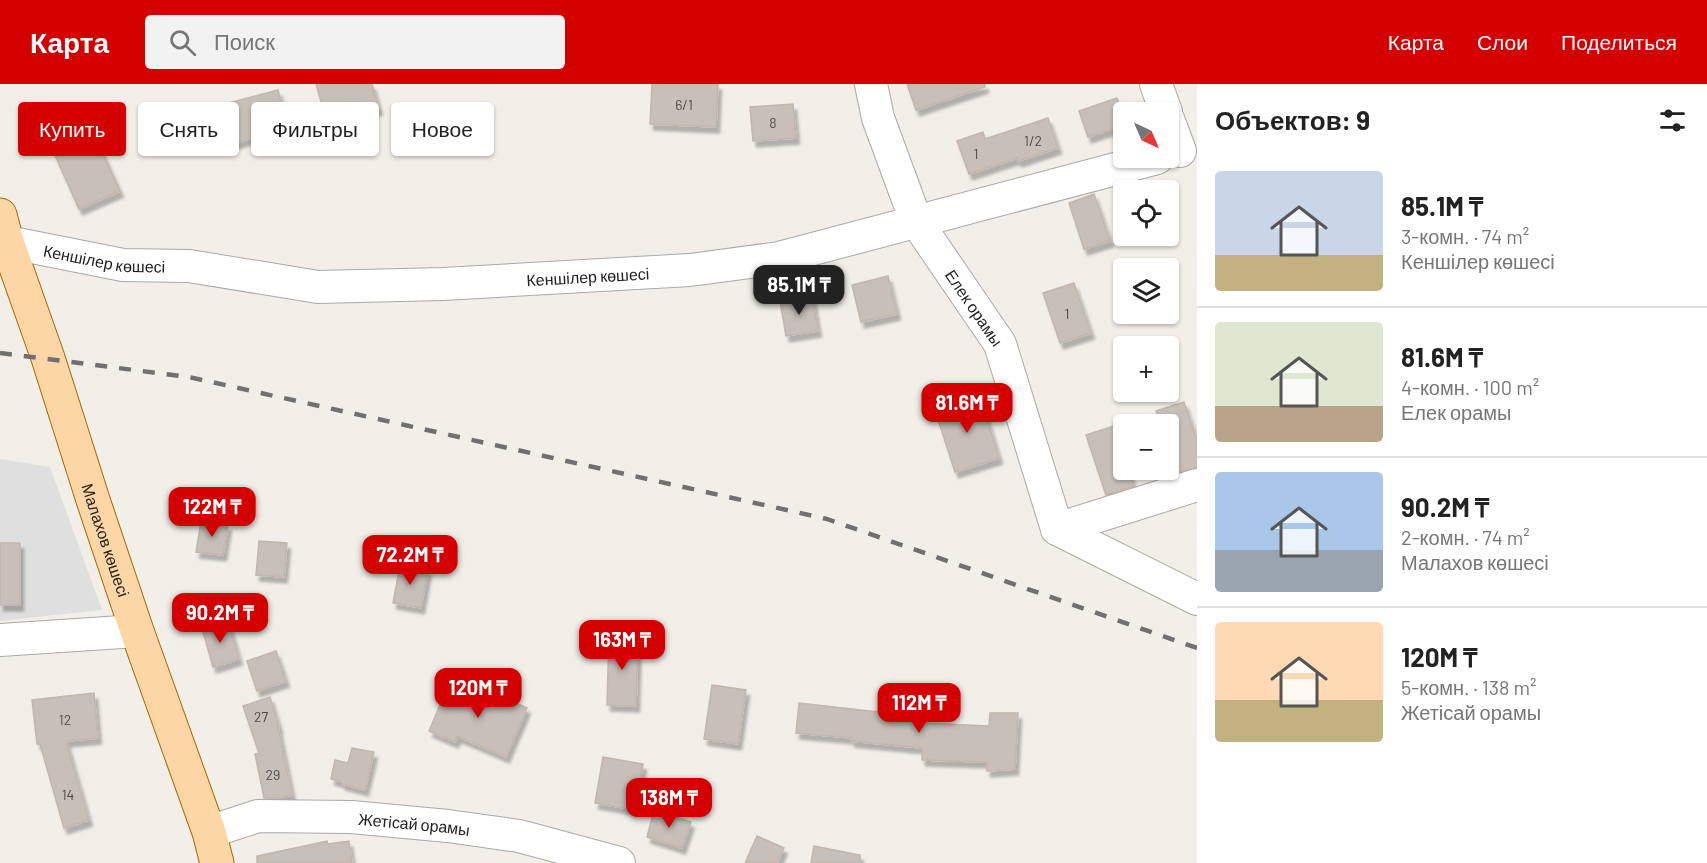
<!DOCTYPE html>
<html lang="ru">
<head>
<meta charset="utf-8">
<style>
  :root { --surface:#fff; --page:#f2f2f2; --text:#222; --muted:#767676; --line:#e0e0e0; --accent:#d40000 }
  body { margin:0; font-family:Barlow,sans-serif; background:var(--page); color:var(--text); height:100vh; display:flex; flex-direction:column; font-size:22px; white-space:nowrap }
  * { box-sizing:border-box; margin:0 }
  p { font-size:20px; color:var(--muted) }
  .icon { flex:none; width:33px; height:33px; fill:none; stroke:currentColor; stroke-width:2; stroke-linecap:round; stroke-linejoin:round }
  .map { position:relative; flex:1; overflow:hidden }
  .side { display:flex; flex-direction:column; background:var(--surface); width:510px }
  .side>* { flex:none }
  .guide { position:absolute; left:18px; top:18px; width:570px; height:54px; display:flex; gap:12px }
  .needle { width:39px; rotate:136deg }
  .controls { position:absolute; left:1113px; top:18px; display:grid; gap:12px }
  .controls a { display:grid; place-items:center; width:66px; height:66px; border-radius:6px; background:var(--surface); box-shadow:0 2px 4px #0004; font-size:30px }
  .price { position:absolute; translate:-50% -51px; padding:0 14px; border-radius:12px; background:var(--accent); color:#fff; font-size:20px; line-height:39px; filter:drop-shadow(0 2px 3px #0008) }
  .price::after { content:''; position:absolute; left:50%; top:36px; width:18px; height:14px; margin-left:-9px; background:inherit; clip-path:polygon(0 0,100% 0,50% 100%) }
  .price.active { background:#222; color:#fff }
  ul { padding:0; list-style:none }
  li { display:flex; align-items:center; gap:18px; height:150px; padding:0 18px }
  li+li { border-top:2px solid var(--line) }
  li span { display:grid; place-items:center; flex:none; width:168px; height:120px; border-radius:6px; color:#555 }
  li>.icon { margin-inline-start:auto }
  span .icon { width:72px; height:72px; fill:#fffc; stroke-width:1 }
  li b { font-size:26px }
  h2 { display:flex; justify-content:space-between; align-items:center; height:72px; padding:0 18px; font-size:26px }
  .tag { padding:0 21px; border-radius:6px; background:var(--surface); box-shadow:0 2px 4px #0004; font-size:21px; line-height:54px }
  .tag.active { background:var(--accent); color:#fff }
  header { display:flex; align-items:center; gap:36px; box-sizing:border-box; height:84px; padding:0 30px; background:var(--accent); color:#fff }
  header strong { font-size:28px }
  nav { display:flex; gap:33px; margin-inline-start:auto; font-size:21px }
  .search { width:420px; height:54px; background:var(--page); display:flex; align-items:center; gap:15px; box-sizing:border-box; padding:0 21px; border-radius:6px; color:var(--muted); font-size:22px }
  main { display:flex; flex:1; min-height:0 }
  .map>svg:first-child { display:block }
  .residential { fill:#e0dfdf }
  .building { fill:#c7bfb8; stroke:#c4b6ab; stroke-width:1.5; filter:url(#shadow) }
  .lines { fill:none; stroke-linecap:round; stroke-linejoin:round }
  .minor-casing { stroke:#a9a9a9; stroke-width:34 }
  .major-casing { stroke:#a06b00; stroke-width:35 }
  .minor { stroke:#fff; stroke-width:32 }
  .major { stroke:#fcd6a4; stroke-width:33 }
  .rail { stroke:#707070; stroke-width:4.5; stroke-dasharray:12 12; stroke-linecap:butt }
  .labels { text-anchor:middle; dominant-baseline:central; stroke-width:4.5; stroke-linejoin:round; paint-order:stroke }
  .number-label { font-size:14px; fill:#4b4948 }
  .street-label { font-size:16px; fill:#222; stroke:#fff }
</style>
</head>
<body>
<header>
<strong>Карта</strong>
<div class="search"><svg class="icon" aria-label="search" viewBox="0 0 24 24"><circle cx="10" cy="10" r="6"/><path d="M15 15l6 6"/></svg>Поиск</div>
<nav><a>Карта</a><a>Слои</a><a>Поделиться</a></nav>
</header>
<main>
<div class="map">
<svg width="1197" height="779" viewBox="0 0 1197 779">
  <defs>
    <filter id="shadow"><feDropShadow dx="3.5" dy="6" stdDeviation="1.5" flood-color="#0004"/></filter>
  </defs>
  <rect width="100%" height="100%" fill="#f2efe9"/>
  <path class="residential" d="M 0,375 L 50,383 L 102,526 L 0,537 Z"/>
  <path class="building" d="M 316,0 L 372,0 L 379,25 L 327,38 Z
    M 652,0 L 718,0 L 716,43 L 650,40 Z
    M 907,0 L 985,0 L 985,3 L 916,26 Z
    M 278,6 L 288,44 L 227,61 L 217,22 Z
    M 1117,14 L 1124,32 L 1124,41 L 1088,53 L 1079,27 Z
    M 793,20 L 796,54 L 753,57 L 750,23 Z
    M 87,34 L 120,107 L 79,125 L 47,53 Z
    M 1048,34 L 1058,64 L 1018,77 L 1017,74 L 969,90 L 957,57 L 983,48 L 985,55 Z
    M 1094,110 L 1110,157 L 1084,165 L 1069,119 Z
    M 888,192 L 897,230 L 861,238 L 852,201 Z
    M 1074,199 L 1091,249 L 1060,259 L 1043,209 Z
    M 812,212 L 818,247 L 786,252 L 780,217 Z
    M 980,312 L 999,374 L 955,388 L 935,326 Z
    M 1184,318 L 1197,356 L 1197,384 L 1177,388 L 1168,363 L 1168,340 L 1161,340 L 1156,327 Z
    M 1114,342 L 1124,370 L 1124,386 L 1129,386 L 1134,402 L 1106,411 L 1086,351 Z
    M 201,437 L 228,441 L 223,471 L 196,468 Z
    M 259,457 L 287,459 L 284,493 L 256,491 Z
    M 0,459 L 20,459 L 20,521 L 0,521 Z
    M 400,481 L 428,486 L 421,524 L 393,519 Z
    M 228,537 L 239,575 L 213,583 L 202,544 Z
    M 609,552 L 638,553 L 636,622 L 607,621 Z
    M 276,567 L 286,597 L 257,607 L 247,577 Z
    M 450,597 L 492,615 L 494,610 L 527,624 L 506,673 L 457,652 L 455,658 L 429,647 Z
    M 712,601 L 746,606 L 738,660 L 704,655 Z
    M 94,609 L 98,654 L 66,657 L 89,736 L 64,744 L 40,660 L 37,660 L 32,616 Z
    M 270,613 L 279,643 L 278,643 L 292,711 L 277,714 L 264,714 L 255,670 L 259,669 L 243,622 Z
    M 799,619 L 904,631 L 903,638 L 989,642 L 990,629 L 1018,629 L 1015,685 L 987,687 L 987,678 L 922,676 L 922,664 L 851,657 L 852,654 L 796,649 Z
    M 352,664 L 374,668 L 365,706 L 342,700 L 342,698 L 331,695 L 335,676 L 348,679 Z
    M 603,673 L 643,680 L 635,726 L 595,719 Z
    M 654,726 L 691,738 L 682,764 L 647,753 Z
    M 757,752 L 784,764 L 777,779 L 745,779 Z
    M 327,757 L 328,760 L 349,757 L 352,779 L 257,779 L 257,772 Z
    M 814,762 L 860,771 L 860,779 L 811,779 Z"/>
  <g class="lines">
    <g class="minor-casing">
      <g id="minor">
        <path id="s1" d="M 871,0 L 878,34 L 916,137 L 1000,260 L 1057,445 L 1197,515"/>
        <path d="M 1156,0 L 1166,28"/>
        <path d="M 1168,35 L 1180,67"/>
        <path id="s2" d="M 7,158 L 123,181 L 189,182 L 318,203 L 443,200 L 690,186 L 779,174 L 1157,74"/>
        <path d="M 1057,445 L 1197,401"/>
        <path d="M 0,556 L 137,547"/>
        <path id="s3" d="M 209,748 L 258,732 L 351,733 L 448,742 L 519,752 L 619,779"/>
      </g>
    </g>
    <g class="major-casing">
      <g id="major">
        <path id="s4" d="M 0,131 L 7,158 L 48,274 L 93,416 L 137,547 L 209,748 L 217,779"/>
      </g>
    </g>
    <use href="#minor" class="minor"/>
    <use href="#major" class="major"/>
    <path class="rail" d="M 0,269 L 189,293 L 827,435 L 1197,564"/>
  </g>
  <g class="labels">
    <g class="number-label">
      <text x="684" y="20">6/1</text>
      <text x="773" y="38">8</text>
      <text x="1033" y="56">1/2</text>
      <text x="976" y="69">1</text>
      <text x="1067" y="229">1</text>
      <text x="261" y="632">27</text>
      <text x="65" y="635">12</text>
      <text x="273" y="690">29</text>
      <text x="68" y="710">14</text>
    </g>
    <g class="street-label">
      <text stroke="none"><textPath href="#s2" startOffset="99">Кеншілер көшесі</textPath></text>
      <text stroke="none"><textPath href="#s2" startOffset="585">Кеншілер көшесі</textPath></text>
      <text stroke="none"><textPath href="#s1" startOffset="249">Елек орамы</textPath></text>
      <text stroke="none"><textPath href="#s4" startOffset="342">Малахов көшесі</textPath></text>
      <text stroke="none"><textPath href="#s3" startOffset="208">Жетісай орамы</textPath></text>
    </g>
  </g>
</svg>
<div class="controls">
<a><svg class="needle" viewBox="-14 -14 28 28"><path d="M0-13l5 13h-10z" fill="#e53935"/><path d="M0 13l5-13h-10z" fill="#767676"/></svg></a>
<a><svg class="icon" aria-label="locate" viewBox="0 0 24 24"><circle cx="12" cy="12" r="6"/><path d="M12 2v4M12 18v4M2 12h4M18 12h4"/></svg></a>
<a><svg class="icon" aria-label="layers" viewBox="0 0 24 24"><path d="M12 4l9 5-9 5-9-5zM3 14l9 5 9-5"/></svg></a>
<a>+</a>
<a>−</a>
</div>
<b class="price active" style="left:799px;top:232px">85.1M ₸</b>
<b class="price" style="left:967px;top:350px">81.6M ₸</b>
<b class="price" style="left:212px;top:454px">122M ₸</b>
<b class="price" style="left:410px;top:502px">72.2M ₸</b>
<b class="price" style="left:220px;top:560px">90.2M ₸</b>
<b class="price" style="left:622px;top:587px">163M ₸</b>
<b class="price" style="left:478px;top:635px">120M ₸</b>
<b class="price" style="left:919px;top:650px">112M ₸</b>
<b class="price" style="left:669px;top:745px">138M ₸</b>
<div class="guide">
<a class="tag active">Купить</a>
<a class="tag">Снять</a>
<a class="tag">Фильтры</a>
<a class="tag">Новое</a>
</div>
</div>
<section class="side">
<h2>Объектов: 9<svg class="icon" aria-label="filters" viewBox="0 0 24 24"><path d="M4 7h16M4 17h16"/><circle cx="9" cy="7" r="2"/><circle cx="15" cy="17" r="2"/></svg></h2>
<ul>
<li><span style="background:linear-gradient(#c9d6e8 70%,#c2b280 0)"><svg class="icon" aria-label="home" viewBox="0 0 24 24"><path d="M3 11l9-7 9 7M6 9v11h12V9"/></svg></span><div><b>85.1M ₸</b><p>3-комн. · 74 m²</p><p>Кеншілер көшесі</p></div></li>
<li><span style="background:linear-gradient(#dfe7d0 70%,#b9a48a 0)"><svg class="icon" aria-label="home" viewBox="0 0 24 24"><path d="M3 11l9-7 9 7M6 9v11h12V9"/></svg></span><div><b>81.6M ₸</b><p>4-комн. · 100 m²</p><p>Елек орамы</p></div></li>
<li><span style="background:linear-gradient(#a9c7e8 65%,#9aa5b1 0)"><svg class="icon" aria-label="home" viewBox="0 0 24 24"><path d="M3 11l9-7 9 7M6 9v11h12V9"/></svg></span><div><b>90.2M ₸</b><p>2-комн. · 74 m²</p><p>Малахов көшесі</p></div></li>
<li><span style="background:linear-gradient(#ffd9b3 65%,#c2b280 0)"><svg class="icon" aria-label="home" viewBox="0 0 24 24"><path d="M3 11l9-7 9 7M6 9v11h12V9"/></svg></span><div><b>120M ₸</b><p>5-комн. · 138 m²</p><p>Жетісай орамы</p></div></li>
</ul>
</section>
</main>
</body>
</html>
